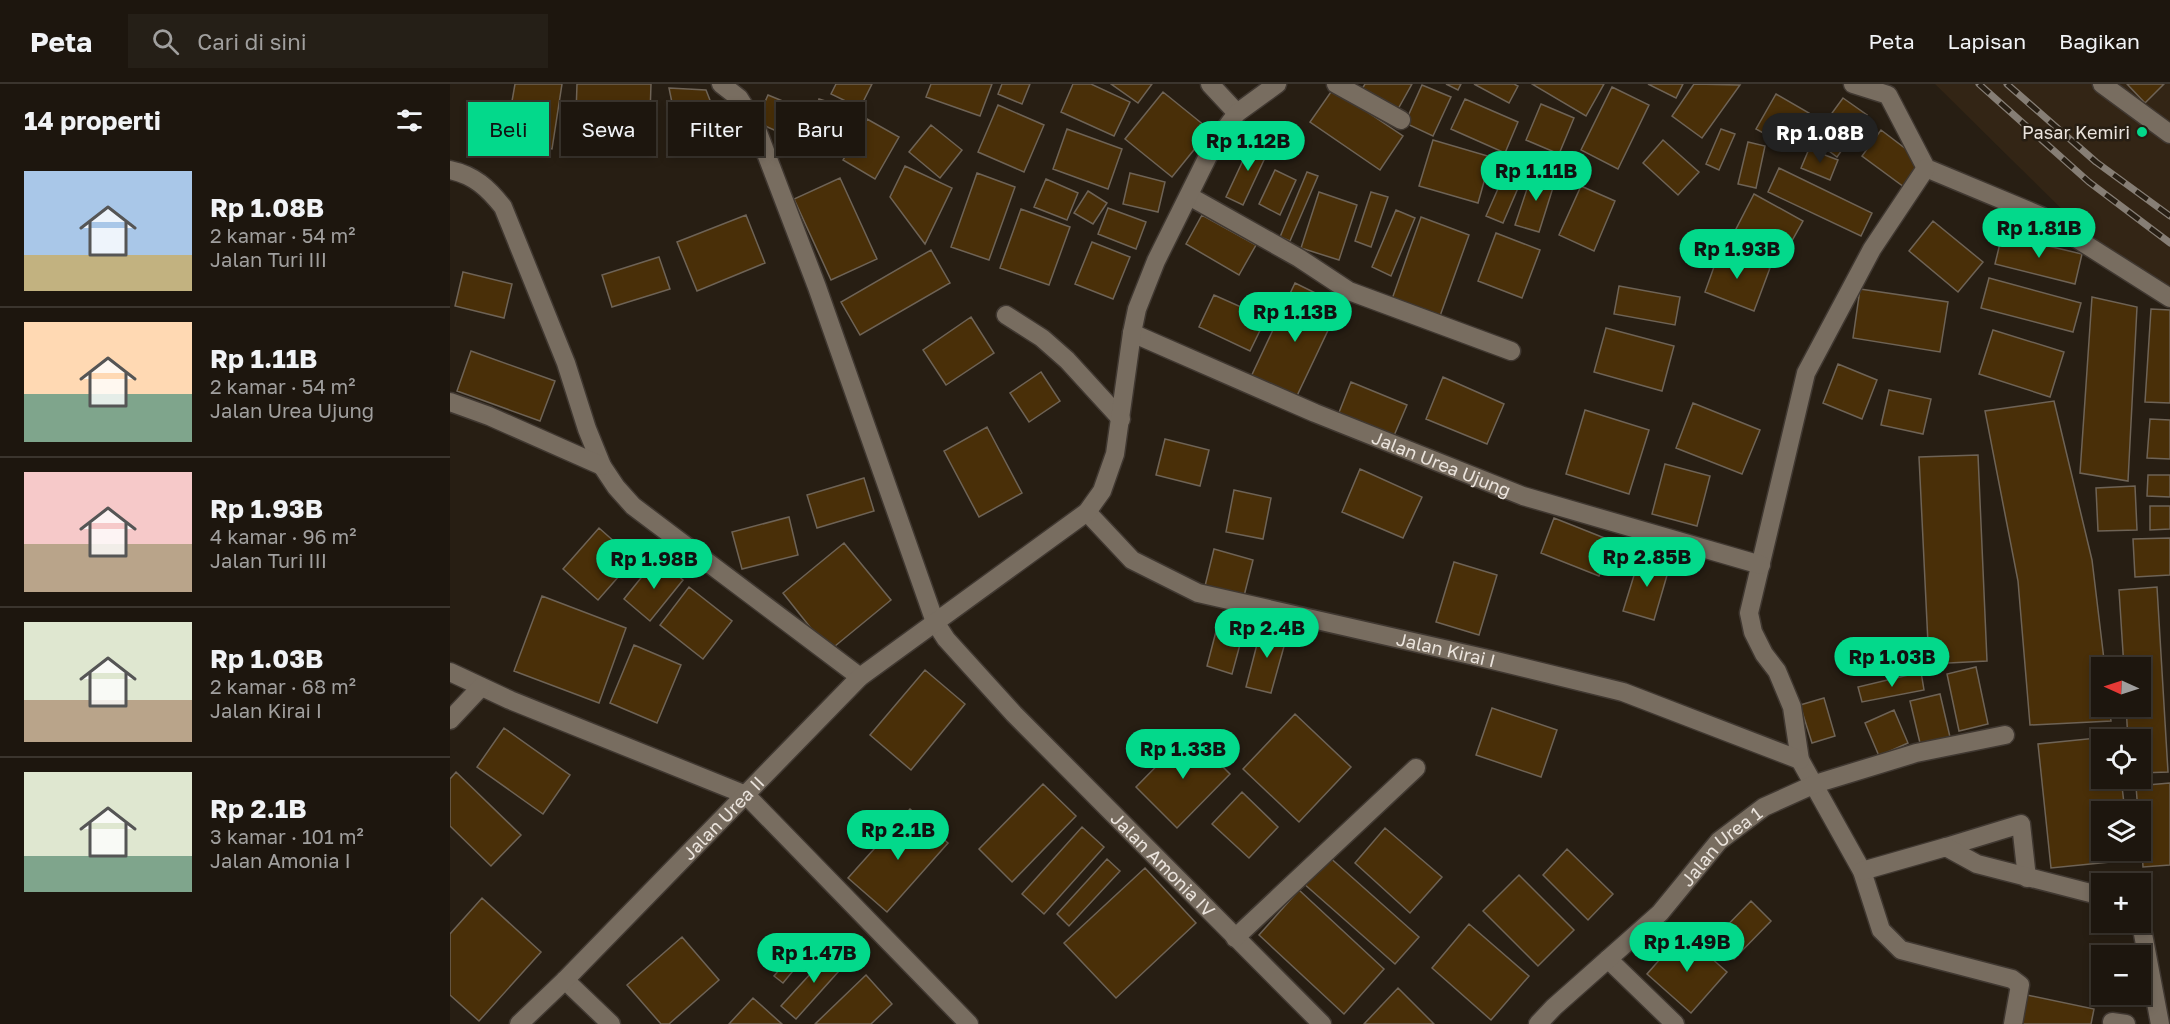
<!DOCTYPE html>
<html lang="id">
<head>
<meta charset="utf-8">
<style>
  :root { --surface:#1d160e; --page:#251f17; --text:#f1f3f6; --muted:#a09f9e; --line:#3b352e; --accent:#03d98b }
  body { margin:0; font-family:"Golos Text",sans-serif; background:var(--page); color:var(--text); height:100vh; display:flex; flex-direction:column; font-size:22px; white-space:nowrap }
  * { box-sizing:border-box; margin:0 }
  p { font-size:20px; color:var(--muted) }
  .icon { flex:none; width:33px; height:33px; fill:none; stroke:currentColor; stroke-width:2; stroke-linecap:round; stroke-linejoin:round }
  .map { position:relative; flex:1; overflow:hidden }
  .side { display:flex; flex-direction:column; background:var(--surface); width:450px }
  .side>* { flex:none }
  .hud { position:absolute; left:18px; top:18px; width:570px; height:54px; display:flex; gap:12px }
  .needle { width:39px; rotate:273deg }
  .buttons { position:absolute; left:1641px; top:573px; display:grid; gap:12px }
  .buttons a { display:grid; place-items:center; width:60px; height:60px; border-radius:0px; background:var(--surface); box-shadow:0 3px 9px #0003,0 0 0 2px var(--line); font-size:30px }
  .price { position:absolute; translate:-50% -51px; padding:0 14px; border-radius:21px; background:var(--accent); color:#111; font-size:20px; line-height:39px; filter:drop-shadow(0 2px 3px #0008) }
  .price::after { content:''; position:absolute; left:50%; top:36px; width:18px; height:14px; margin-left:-9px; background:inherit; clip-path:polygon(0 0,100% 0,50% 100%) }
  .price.current { background:#222; color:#fff }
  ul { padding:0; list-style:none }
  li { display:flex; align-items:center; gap:18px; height:150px; padding:0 24px }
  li+li { border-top:2px solid var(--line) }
  li span { display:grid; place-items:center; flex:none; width:168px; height:120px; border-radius:0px; color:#555 }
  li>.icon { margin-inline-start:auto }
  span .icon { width:72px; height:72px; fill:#fffc; stroke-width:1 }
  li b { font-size:26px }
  h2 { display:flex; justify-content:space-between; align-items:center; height:72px; padding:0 24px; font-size:26px }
  .chip { padding:0 21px; border-radius:0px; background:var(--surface); box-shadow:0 3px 9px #0003,0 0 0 2px var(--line); font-size:21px; line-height:54px }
  .chip.current { background:var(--accent); color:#111 }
  header { display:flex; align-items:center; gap:36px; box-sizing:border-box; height:84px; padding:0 30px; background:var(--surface); border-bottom:2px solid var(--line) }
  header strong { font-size:28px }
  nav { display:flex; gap:33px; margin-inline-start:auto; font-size:21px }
  .search { width:420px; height:54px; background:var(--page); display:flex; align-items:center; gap:15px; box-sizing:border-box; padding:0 21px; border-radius:0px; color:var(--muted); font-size:22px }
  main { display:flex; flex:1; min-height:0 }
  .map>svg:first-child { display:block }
  .built { fill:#332515 }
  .building { fill:#492f08; stroke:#6e6356; stroke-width:1.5 }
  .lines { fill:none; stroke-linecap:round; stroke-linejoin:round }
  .minor-casing { stroke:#403831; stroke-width:21 }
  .minor { stroke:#786d60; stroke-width:18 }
  .rail-casing { stroke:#867e75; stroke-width:7 }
  .rail { stroke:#271e13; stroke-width:4.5; stroke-dasharray:14; stroke-linecap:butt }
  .poi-dot { fill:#03d98b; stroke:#271e13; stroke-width:2 }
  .labels { text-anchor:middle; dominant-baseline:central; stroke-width:5; stroke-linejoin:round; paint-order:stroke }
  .poi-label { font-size:18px; fill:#ebe4dd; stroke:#271e13; text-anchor:end }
  .street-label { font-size:18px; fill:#ebe4dd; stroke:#271e13 }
</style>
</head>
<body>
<header>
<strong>Peta</strong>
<div class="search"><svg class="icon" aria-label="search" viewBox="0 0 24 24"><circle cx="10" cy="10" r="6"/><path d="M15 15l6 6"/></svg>Cari di sini</div>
<nav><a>Peta</a><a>Lapisan</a><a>Bagikan</a></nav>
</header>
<main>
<section class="side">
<h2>14 properti<svg class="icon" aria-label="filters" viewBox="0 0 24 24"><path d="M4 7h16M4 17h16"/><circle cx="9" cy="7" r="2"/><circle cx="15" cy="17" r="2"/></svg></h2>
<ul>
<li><span style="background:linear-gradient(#a9c7e8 70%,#c2b280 0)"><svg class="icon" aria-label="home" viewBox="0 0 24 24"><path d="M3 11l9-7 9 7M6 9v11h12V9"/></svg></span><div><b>Rp 1.08B</b><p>2 kamar · 54 m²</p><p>Jalan Turi III</p></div></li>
<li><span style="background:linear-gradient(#ffd9b3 60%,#7fa58c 0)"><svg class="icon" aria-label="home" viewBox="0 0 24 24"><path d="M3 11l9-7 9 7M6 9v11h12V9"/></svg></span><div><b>Rp 1.11B</b><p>2 kamar · 54 m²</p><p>Jalan Urea Ujung</p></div></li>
<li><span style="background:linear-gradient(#f6c9c9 60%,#b9a48a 0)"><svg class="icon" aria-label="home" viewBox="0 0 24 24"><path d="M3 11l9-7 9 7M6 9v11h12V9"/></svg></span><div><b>Rp 1.93B</b><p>4 kamar · 96 m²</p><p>Jalan Turi III</p></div></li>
<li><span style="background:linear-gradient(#dfe7d0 65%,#b9a48a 0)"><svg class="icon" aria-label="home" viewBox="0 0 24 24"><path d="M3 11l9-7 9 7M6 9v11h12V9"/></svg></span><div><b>Rp 1.03B</b><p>2 kamar · 68 m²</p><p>Jalan Kirai I</p></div></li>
<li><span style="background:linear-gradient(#dfe7d0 70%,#7fa58c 0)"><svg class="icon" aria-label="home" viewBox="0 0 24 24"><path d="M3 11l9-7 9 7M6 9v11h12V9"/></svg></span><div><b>Rp 2.1B</b><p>3 kamar · 101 m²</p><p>Jalan Amonia I</p></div></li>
</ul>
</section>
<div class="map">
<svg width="1720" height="940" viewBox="0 0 1720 940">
  <rect width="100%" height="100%" fill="#271e13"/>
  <path class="built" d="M 1485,0 L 1720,0 L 1720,208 L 1638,151 Z"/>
  <path class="building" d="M 65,0 L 112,0 L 102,65 L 55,57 Z
    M 127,0 L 201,0 L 199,62 L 125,60 Z
    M 386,0 L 422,0 L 410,24 L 381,10 Z
    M 481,0 L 542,0 L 530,32 L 476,13 Z
    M 552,0 L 580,0 L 572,20 L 548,10 Z
    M 623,0 L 641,0 L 680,18 L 664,52 L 611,28 Z
    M 661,0 L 702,0 L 688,19 Z
    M 915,0 L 962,0 L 948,25 L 912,5 Z
    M 996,0 L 1011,0 L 1008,6 Z
    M 1024,0 L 1064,0 L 1068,2 L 1059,19 Z
    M 1082,0 L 1154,0 L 1136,32 Z
    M 1198,0 L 1233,0 L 1226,14 Z
    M 1244,0 L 1290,1 L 1252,54 L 1222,32 Z
    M 1677,0 L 1714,0 L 1695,19 Z
    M 972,1 L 1001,13 L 983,52 L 955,39 Z
    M 1162,3 L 1199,21 L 1168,85 L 1131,66 Z
    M 219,4 L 256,6 L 276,57 L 230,58 Z
    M 883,5 L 953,52 L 930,86 L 860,38 Z
    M 713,8 L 760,46 L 722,93 L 675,55 Z
    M 1326,10 L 1359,29 L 1340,64 L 1306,45 Z
    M 318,11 L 352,25 L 340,53 L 306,38 Z
    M 1393,14 L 1417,31 L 1387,73 L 1363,55 Z
    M 369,15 L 395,23 L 382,67 L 356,60 Z
    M 1015,15 L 1068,38 L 1055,69 L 1001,45 Z
    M 1091,20 L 1124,34 L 1109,70 L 1076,56 Z
    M 548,21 L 594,41 L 574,88 L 528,68 Z
    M 417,35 L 449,53 L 425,95 L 393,76 Z
    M 481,41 L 512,66 L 490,94 L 459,68 Z
    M 617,45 L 672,65 L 658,105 L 603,85 Z
    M 1271,45 L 1285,50 L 1269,86 L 1256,80 Z
    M 1431,46 L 1473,78 L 1454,103 L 1412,72 Z
    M 803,55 L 820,63 L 793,121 L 776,113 Z
    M 983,56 L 1041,73 L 1028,119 L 969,102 Z
    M 1213,56 L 1249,88 L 1228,111 L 1193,79 Z
    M 1298,58 L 1315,62 L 1306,104 L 1288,100 Z
    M 1359,65 L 1388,76 L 1380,96 L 1351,84 Z
    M 455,82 L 502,104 L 475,160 L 440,113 Z
    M 1058,82 L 1074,90 L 1053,139 L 1036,132 Z
    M 1329,84 L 1422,129 L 1411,152 L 1318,108 Z
    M 825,86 L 846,96 L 830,131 L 809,120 Z
    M 1083,87 L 1106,94 L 1089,148 L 1065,141 Z
    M 857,88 L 868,92 L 840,157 L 830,153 Z
    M 527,89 L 565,103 L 539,176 L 501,163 Z
    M 680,89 L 715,98 L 708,128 L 673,120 Z
    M 390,94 L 427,175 L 381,196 L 344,115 Z
    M 596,95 L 628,109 L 617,136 L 584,123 Z
    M 1131,102 L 1165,117 L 1144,167 L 1109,151 Z
    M 638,107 L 657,119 L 643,140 L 624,129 Z
    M 869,108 L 907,121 L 889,176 L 851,164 Z
    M 921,108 L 938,113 L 921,163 L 905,157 Z
    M 1304,110 L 1353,137 L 1334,171 L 1286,145 Z
    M 658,124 L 696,138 L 686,165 L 648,150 Z
    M 571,125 L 620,143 L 599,201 L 550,184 Z
    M 946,126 L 965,134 L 941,192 L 922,183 Z
    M 296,131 L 315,179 L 247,207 L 227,158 Z
    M 752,131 L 806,161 L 789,191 L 736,160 Z
    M 971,133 L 1019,151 L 990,232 L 942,215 Z
    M 1483,137 L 1533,178 L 1508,208 L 1459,167 Z
    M 1046,149 L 1090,166 L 1072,214 L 1028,197 Z
    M 1552,151 L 1632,170 L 1625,200 L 1545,180 Z
    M 642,158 L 680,173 L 663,215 L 625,200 Z
    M 481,166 L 500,199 L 410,251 L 391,218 Z
    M 1270,166 L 1320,184 L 1304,227 L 1255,208 Z
    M 209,173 L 220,205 L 162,223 L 152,191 Z
    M 13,188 L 62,200 L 54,234 L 5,222 Z
    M 1539,194 L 1631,219 L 1623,248 L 1531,224 Z
    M 845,199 L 890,221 L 844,318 L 799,297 Z
    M 1169,202 L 1230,213 L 1225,241 L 1164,230 Z
    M 1410,205 L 1498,218 L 1490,268 L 1403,254 Z
    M 764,211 L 816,234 L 800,267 L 749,243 Z
    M 1642,213 L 1687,223 L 1678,397 L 1630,389 Z
    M 1701,225 L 1720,226 L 1720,319 L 1695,318 Z
    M 521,233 L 544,269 L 496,301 L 473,266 Z
    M 1156,244 L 1224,262 L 1212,307 L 1144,288 Z
    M 1543,246 L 1614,268 L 1600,313 L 1529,290 Z
    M 21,267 L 105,297 L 90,337 L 7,307 Z
    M 1388,280 L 1427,296 L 1412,335 L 1373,319 Z
    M 591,288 L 610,317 L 579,338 L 560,309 Z
    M 993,293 L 1054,320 L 1037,360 L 976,335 Z
    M 901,298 L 957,321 L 943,354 L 888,331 Z
    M 1439,306 L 1481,315 L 1473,350 L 1431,341 Z
    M 1604,317 L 1642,476 L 1655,584 L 1652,584 L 1652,622 L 1659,622 L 1661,637 L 1580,641 L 1568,497 L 1535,327 Z
    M 1243,319 L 1310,346 L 1292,390 L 1226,364 Z
    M 1135,326 L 1199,346 L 1179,410 L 1116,390 Z
    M 1700,335 L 1720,336 L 1720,375 L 1697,374 Z
    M 537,343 L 572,409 L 529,433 L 494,367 Z
    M 715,355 L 759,366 L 750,402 L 706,391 Z
    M 1528,371 L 1537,577 L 1479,580 L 1469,373 Z
    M 1215,380 L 1260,392 L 1247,442 L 1202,430 Z
    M 910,385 L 972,413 L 953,454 L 892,428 Z
    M 1698,391 L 1720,391 L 1720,413 L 1697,412 Z
    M 414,394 L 424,427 L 367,444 L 357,411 Z
    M 1685,402 L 1687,446 L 1648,447 L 1646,404 Z
    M 784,406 L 821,414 L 813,455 L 776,448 Z
    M 1700,422 L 1720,422 L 1720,445 L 1700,446 Z
    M 339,433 L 348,471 L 292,485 L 282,448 Z
    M 1104,434 L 1162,457 L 1149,492 L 1091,469 Z
    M 149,444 L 184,475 L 148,516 L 113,485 Z
    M 1720,454 L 1720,491 L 1685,493 L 1683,455 Z
    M 394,459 L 441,516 L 379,567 L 333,509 Z
    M 764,465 L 803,476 L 794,512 L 755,502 Z
    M 1190,472 L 1220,481 L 1204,536 L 1173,527 Z
    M 207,474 L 233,496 L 200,537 L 174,515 Z
    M 1004,478 L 1047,491 L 1029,551 L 986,538 Z
    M 239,503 L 282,537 L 253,575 L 210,541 Z
    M 1707,503 L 1718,688 L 1690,689 L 1690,656 L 1678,656 L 1676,622 L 1690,622 L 1690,584 L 1674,584 L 1669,506 Z
    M 92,512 L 176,544 L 149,619 L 64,587 Z
    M 769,536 L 795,542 L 782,590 L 757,582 Z
    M 812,541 L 838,548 L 821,609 L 796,603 Z
    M 184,561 L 231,581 L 207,639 L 160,619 Z
    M 1526,583 L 1538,640 L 1509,647 L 1497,590 Z
    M 475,586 L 515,620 L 461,686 L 420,651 Z
    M 1471,588 L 1474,606 L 1412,618 L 1408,603 Z
    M 1490,610 L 1500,653 L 1470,659 L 1460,617 Z
    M 1374,614 L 1385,652 L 1362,659 L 1350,621 Z
    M 1042,624 L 1107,646 L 1091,693 L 1026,671 Z
    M 1444,626 L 1458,659 L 1429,672 L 1415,639 Z
    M 845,630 L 901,683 L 849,738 L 793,685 Z
    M 54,644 L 120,691 L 93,730 L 27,683 Z
    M 739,649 L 780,690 L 727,744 L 686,703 Z
    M 1667,652 L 1667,656 L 1652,656 L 1652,694 L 1671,694 L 1675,728 L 1652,728 L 1652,766 L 1679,766 L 1680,776 L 1601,784 L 1588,660 Z
    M 6,688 L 71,751 L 41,782 L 0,742 L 0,695 Z
    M 1720,699 L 1720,781 L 1693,783 L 1690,728 L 1688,728 L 1686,702 Z
    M 593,700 L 626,732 L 562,798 L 529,765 Z
    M 792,708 L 828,743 L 799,774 L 762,740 Z
    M 460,725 L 498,759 L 437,828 L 398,794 Z
    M 632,743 L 654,763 L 594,830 L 572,810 Z
    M 935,744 L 992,793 L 960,829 L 905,779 Z
    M 1117,765 L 1163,810 L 1138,836 L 1093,791 Z
    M 877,771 L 969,853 L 945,880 L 853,799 Z
    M 657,775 L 670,787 L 619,842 L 607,830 Z
    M 695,784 L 746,839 L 666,914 L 614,859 Z
    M 1069,791 L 1124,846 L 1088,882 L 1033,827 Z
    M 849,806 L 934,885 L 894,930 L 809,851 Z
    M 32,814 L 91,868 L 29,937 L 0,911 L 0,850 Z
    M 1301,817 L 1321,837 L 1284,875 L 1264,855 Z
    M 1019,840 L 1079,892 L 1041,936 L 982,884 Z
    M 1233,849 L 1277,888 L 1241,929 L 1197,890 Z
    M 359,852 L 366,859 L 333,899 L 324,892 Z
    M 232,853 L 269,896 L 219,940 L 211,940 L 177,901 Z
    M 383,865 L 397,878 L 346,935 L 331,922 Z
    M 416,891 L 442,920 L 421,940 L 365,940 Z
    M 948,904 L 984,940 L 914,940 Z
    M 1577,911 L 1644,925 L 1641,940 L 1570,940 Z
    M 303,914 L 332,940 L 279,940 Z"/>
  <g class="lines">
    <g class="minor-casing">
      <g id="minor">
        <path id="s1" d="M 271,0 L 289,14 L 304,38 L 367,203 L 485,538 L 496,555 L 564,630 L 872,940"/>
        <path d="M 760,0 L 787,29"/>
        <path d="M 886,0 L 951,36"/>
        <path d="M 1403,0 L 1438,11 L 1476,84 L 1591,132 L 1720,214"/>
        <path d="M 1652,0 L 1720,50"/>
        <path d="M 1476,84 L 1422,165 L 1356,289 L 1299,529 L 1303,548 L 1314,570 L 1327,587 L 1342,623 L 1350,676 L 1412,787 L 1431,846 L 1451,866 L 1562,895 L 1570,901 L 1563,940"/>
        <path d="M 0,86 C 24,91 38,104 53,123 L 116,279 L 137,345 L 152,382 L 166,403 L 183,422 L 410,593"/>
        <path d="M 739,112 L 849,174 L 899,207 L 1061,267"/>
        <path d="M 556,231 L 592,254 L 617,276 L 671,335"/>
        <path id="s2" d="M 682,249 L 865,329 L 1073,412 L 1311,481"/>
        <path d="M 0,318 L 39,332 L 152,382"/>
        <path id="s3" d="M 637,428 L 682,476 L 748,509 L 1038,575 L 1173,608 L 1350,676"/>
        <path d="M 0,588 L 60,616 L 296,711 L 519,940"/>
        <path d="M 0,636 L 31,603"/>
        <path d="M 1496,763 L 1571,740 L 1577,794"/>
        <path d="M 1412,787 L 1496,763 L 1527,780 L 1652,812"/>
        <path d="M 1690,834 L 1710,940"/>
        <path d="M 785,854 L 966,684"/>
        <path d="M 1158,875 L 1225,940"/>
        <path d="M 115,896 L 161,940"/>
        <path d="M 1662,938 L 1676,940"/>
        <path id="s4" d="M 69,940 L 115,896 L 410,593 L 637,428 L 652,407 L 665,370 L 682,249 L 687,225 L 706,177 L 764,60 L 787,29 L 827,0"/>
        <path id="s5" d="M 1088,940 L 1104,923 L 1210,829 L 1269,757 L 1314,723 L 1365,700 L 1466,669 L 1555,651"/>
      </g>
    </g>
    <use href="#minor" class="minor"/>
    <g class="rail-casing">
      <path id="rail" d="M 1529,0 L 1639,98 L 1720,159
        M 1557,0 L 1646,78 L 1720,132"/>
    </g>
    <use href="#rail" class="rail"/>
  </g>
  <circle class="poi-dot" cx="1692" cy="48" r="6"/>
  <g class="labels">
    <g class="poi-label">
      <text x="1680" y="48">Pasar Kemiri</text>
    </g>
    <g class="street-label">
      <text stroke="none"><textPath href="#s2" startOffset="336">Jalan Urea Ujung</textPath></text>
      <text stroke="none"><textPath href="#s3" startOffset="394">Jalan Kirai I</textPath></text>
      <text stroke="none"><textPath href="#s4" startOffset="290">Jalan Urea II</textPath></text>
      <text stroke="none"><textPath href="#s5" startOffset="256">Jalan Urea 1</textPath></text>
      <text stroke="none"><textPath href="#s1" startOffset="916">Jalan Amonia IV</textPath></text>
    </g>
  </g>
</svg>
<div class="buttons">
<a><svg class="needle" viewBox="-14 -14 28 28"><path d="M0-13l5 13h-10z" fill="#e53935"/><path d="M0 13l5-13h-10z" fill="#a09f9e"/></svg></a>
<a><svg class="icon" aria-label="locate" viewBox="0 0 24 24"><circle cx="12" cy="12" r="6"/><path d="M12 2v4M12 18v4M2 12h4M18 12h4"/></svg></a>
<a><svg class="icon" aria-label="layers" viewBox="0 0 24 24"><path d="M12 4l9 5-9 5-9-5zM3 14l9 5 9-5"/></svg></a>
<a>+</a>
<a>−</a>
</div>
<b class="price current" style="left:1370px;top:80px">Rp 1.08B</b>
<b class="price" style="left:798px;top:88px">Rp 1.12B</b>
<b class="price" style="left:1086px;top:118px">Rp 1.11B</b>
<b class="price" style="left:1589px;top:175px">Rp 1.81B</b>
<b class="price" style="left:1287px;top:196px">Rp 1.93B</b>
<b class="price" style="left:845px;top:259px">Rp 1.13B</b>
<b class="price" style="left:1197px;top:504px">Rp 2.85B</b>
<b class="price" style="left:204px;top:506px">Rp 1.98B</b>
<b class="price" style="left:817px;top:575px">Rp 2.4B</b>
<b class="price" style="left:1442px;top:604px">Rp 1.03B</b>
<b class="price" style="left:733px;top:696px">Rp 1.33B</b>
<b class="price" style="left:448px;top:777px">Rp 2.1B</b>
<b class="price" style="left:1237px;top:889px">Rp 1.49B</b>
<b class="price" style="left:364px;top:900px">Rp 1.47B</b>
<div class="hud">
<a class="chip current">Beli</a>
<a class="chip">Sewa</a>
<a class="chip">Filter</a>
<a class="chip">Baru</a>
</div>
</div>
</main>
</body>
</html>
